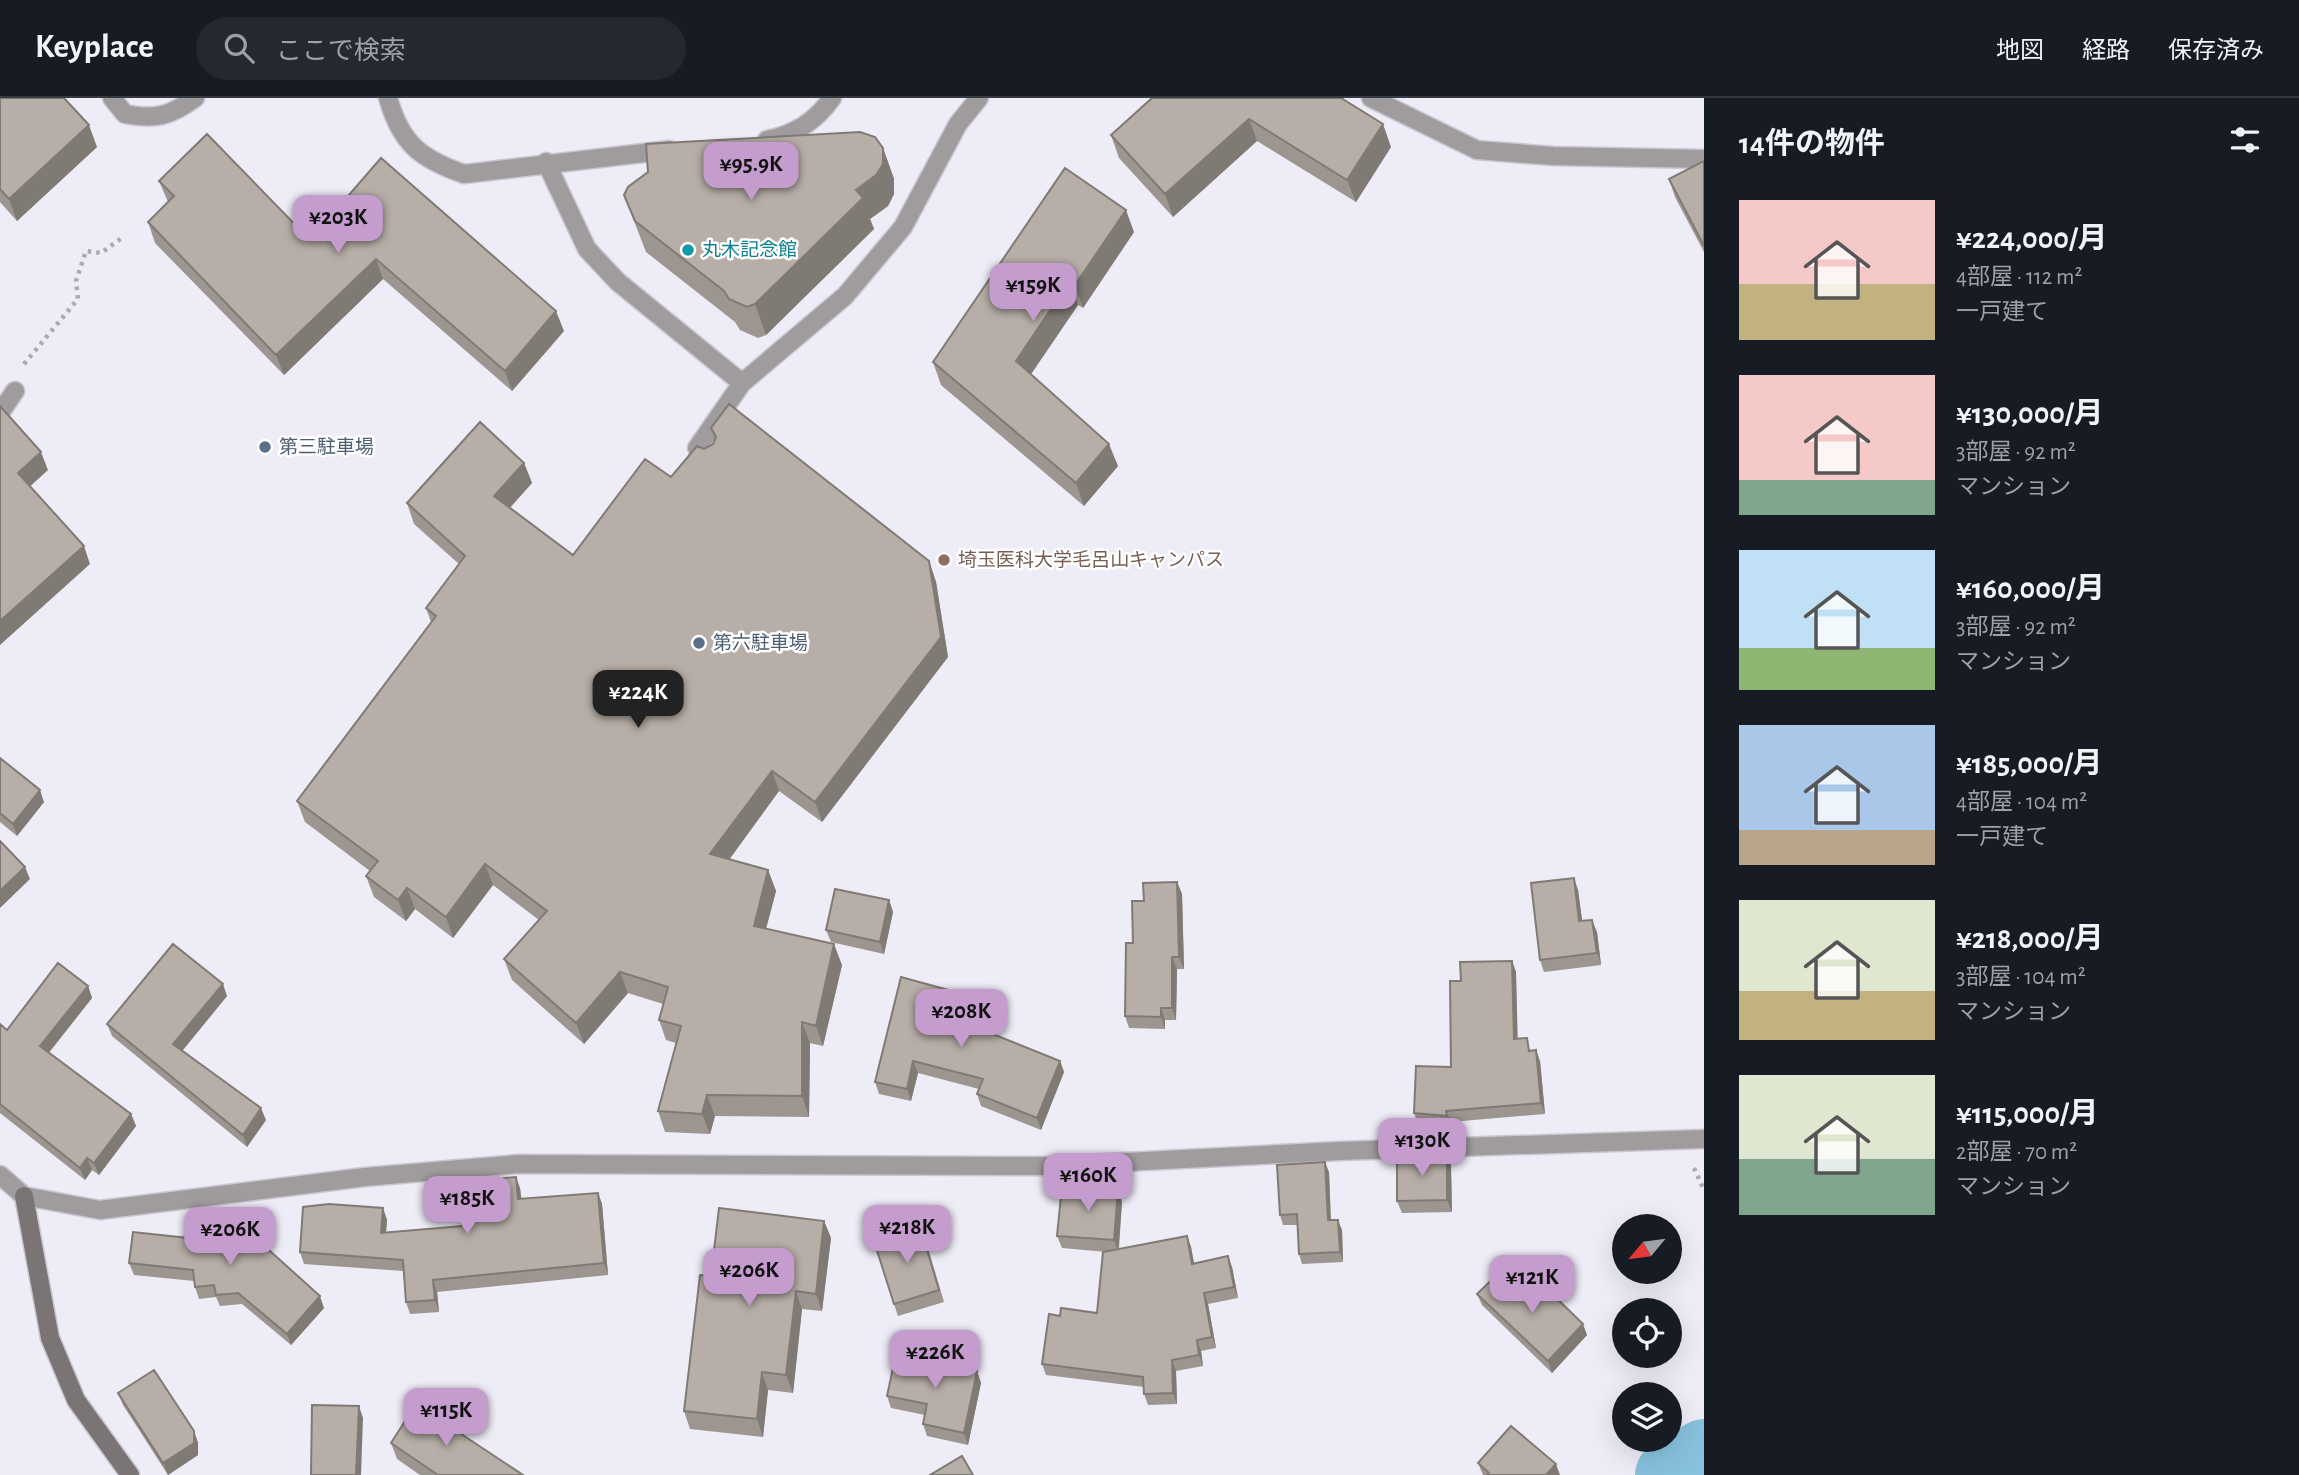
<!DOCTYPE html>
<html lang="ja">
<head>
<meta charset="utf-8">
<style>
  :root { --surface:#171b24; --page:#242831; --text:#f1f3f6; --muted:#9ea1a6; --line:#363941; --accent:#c49ccd }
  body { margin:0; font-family:"Alegreya Sans","Noto Sans JP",sans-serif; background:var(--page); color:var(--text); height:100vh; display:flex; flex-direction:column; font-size:26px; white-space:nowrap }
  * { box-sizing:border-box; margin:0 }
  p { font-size:23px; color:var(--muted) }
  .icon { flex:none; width:38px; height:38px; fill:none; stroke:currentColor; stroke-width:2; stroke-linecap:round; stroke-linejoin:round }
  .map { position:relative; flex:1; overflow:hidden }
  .details { display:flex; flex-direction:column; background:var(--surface); width:595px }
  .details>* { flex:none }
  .needle { width:46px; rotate:241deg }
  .buttons { position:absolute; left:1612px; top:1116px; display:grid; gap:14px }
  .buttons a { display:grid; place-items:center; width:70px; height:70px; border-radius:50%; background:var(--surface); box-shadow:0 7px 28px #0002; font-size:35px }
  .price { position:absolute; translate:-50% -60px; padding:0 16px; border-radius:14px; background:var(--accent); color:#111; font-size:23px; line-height:46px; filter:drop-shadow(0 2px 4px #0008) }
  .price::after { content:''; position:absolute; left:50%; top:42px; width:21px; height:16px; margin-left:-10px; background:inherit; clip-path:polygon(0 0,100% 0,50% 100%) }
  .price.active { background:#222; color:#fff }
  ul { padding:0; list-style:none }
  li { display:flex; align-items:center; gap:21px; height:175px; padding:0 35px }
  li span { display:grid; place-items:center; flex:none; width:196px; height:140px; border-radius:0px; color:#555 }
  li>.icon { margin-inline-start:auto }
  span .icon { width:84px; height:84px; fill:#fffc; stroke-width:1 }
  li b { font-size:30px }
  h2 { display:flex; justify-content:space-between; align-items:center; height:84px; padding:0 35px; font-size:30px }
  header { display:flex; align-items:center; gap:42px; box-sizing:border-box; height:98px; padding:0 35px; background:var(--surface); border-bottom:2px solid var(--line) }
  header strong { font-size:33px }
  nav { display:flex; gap:38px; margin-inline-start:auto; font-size:24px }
  .search { width:490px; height:63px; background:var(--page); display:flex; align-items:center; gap:18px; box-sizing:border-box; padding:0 24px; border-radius:38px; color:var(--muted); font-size:26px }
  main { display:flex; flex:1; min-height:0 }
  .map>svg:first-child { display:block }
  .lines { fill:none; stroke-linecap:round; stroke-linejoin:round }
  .river { stroke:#88c1dd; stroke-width:70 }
  .lane-casing { stroke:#c9c8d1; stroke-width:21 }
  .street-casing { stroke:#c9c8d1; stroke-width:21 }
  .secondary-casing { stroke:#c9c8d1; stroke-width:21 }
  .path { stroke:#abaab3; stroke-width:4.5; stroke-dasharray:3.5 5; stroke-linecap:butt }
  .lane { stroke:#a09b9c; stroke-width:18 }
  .street { stroke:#a09b9c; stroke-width:18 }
  .secondary { stroke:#7b7475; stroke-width:18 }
  .wall { fill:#9d9690 }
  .shaded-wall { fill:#807a75 }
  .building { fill:#b7aea7; stroke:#807a75; stroke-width:2 }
  .culture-dot { fill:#0f9aa8; stroke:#fff; stroke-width:2.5 }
  .service-dot { fill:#5c6f8a; stroke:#fff; stroke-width:2.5 }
  .education-dot { fill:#8d6e63; stroke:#fff; stroke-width:2.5 }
  .labels { text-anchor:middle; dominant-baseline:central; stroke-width:5; stroke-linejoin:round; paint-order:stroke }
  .culture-label { font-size:19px; fill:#0d838f; stroke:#fff; text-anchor:start }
  .service-label { font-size:19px; fill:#4e5e75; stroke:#fff; text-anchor:start }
  .education-label { font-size:19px; fill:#785e54; stroke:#fff; text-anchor:start }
</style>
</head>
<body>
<header>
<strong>Keyplace</strong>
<div class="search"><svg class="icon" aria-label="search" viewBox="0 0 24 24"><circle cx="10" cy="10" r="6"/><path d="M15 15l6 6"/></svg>ここで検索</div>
<nav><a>地図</a><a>経路</a><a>保存済み</a></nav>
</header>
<main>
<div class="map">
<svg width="1704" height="1377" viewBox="0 0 1704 1377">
  <rect width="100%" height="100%" fill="#edecf7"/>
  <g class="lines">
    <path class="river" d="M 1670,1377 L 1704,1356"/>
    <g class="lane-casing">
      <path id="lane" d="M 112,0 L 125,16 C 156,22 170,18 195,0
        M 388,0 C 401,46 421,61 464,76 L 669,52
        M 1371,0 L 1477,52 L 1553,58 L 1704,61
        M 767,42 C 795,36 815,24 832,0
        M 546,64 L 587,151 L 618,184 L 742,285
        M 0,315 L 15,293
        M 712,360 L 697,350 L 742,285 L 845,198 L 903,129 L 958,26 L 979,0"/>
    </g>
    <g class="street-casing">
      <path id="street" d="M 0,1077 L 24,1098 L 100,1112 L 365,1079 L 518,1066 L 1047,1068 L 1340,1053 L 1704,1041"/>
    </g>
    <g class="secondary-casing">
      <path id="secondary" d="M 24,1098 L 50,1240 L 76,1302 L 130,1377"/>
    </g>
    <path class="path" d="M 24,266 L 78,201 L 76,183 L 86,153 L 101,155 L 123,139
      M 1694,1070 L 1704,1092"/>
    <use href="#lane" class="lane"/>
    <use href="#street" class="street"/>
    <use href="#secondary" class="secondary"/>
  </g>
  <path class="wall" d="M 0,0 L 97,49 L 17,123 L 0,104 Z
    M 1152,0 L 1391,49 L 1356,104 L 1257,43 L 1173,119 L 1119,60 L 1111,37 Z
    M 883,50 L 894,81 L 894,96 L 888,108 L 870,121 L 874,131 L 766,237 L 758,240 L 740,232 L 735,224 L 646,154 L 624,97 Z
    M 381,60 L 564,233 L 512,293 L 383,181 L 284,277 L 155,145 L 148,124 L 168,104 L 159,83 L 310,142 Z
    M 1704,63 L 1704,154 L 1675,99 L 1669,81 Z
    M 1134,134 L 1083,210 L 1078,207 L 1031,276 L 1118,368 L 1084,408 L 941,287 L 933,264 Z
    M 711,330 L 929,463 L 936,484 L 948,559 L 822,724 L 779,693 L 729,761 L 768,772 L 776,793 L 766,831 L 842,867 L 823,948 L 810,945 L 809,1019 L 715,1018 L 710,1036 L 665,1034 L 658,1013 L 676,945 L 666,942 L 659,922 L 663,906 L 628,895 L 584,946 L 512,882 L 504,861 L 539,822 L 493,787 L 453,840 L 415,811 L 406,823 L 374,799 L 366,778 L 370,773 L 305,724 L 297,703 L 431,524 L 426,510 L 459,466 L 414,426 L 407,405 L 524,365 L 532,385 L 510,410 L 573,457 L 671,379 L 704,351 L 713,346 L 715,341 Z
    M 0,660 L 44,704 L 17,738 L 0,724 Z
    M 1177,784 L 1182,796 L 1184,871 L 1177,871 L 1176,922 L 1165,922 L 1165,931 L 1129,930 L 1125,918 L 1133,845 L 1144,803 Z
    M 1578,792 L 1582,823 L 1597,834 L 1601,867 L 1544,874 L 1540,862 Z
    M 889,802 L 893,814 L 884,856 L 831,844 L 826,832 Z
    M 1512,863 L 1516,874 L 1517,941 L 1531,953 L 1540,963 L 1545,1016 L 1451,1024 L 1451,1029 L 1418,1026 L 1414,1015 L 1451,969 L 1461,883 Z
    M 901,879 L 990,914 L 988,926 L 966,925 L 1060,963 L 1064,974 L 1041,1032 L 981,1008 L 977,996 L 979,991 L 918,975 L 911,1003 L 879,996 L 875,984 Z
    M 88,888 L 92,900 L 49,955 L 131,1016 L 136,1028 L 99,1077 L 92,1072 L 85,1082 L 0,1015 L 0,926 L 7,932 Z
    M 227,898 L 182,953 L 266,1022 L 247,1049 L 112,938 L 107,926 Z
    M 1447,1056 L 1451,1068 L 1452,1114 L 1402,1115 L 1397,1103 Z
    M 1329,1074 L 1331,1122 L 1342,1132 L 1343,1164 L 1302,1166 L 1299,1156 L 1298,1127 L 1283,1127 L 1280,1117 Z
    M 520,1090 L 521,1101 L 598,1095 L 602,1106 L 608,1177 L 437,1194 L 439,1214 L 410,1216 L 406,1204 L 403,1173 L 304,1166 L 300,1154 L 383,1110 L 387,1122 L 386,1134 L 462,1128 Z
    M 1122,1104 L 1119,1151 L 1187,1138 L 1191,1149 L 1194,1165 L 1232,1169 L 1238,1200 L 1208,1206 L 1216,1250 L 1201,1253 L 1203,1268 L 1176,1273 L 1177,1306 L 1148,1307 L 1144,1296 L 1144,1289 L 1046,1277 L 1042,1266 L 1060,1218 L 1097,1215 L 1107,1154 L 1062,1150 L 1057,1138 Z
    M 824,1123 L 831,1140 L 822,1213 L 802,1211 L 793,1295 L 768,1292 L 763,1339 L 690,1331 L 684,1313 L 711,1178 Z
    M 235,1129 L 236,1136 L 324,1210 L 291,1247 L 242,1206 L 220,1208 L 216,1199 L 199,1201 L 195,1189 L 194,1183 L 134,1177 L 129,1165 L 189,1140 Z
    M 925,1140 L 944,1204 L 898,1218 L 894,1206 Z
    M 1519,1193 L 1542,1200 L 1587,1237 L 1552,1275 L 1482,1207 L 1477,1196 Z
    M 977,1273 L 981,1285 L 968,1347 L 927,1338 L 923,1326 L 925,1317 L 891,1310 L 887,1298 Z
    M 118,1295 L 194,1333 L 198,1345 L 198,1357 L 168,1377 L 123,1307 Z
    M 391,1345 L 523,1377 L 420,1377 L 397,1361 Z
    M 1478,1365 L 1560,1377 L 1483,1377 Z"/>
  <path class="shaded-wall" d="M 1249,21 L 1257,43 L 1173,119 L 1165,96 Z
    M 1383,26 L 1391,49 L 1356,104 L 1347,82 Z
    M 89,27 L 97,49 L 17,123 L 9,101 Z
    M 883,50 L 894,81 L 894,96 L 888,108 L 870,121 L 874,131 L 766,237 L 755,206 L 856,92 Z
    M 1126,112 L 1134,134 L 1083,210 L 1075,187 Z
    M 376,161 L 383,181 L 284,277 L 276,257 Z
    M 1069,184 L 1078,207 L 1025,285 L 1016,263 Z
    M 556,213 L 564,233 L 512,293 L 505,273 Z
    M 1109,346 L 1118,368 L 1084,408 L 1076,385 Z
    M 41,354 L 48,372 L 25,393 L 18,375 Z
    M 524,365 L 532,385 L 502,418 L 494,398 Z
    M 84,448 L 90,466 L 0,547 L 0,523 Z
    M 929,463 L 936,484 L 948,559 L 822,724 L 815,704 Z
    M 772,673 L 779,693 L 718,777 L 710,756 Z
    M 40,692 L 44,704 L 17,738 L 13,726 Z
    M 485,766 L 493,787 L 453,840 L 446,819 Z
    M 25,769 L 30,781 L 0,810 L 0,793 Z
    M 768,772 L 776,793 L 761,849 L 754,828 Z
    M 1574,780 L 1578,792 L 1584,836 L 1579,823 Z
    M 1177,784 L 1182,796 L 1184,871 L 1179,859 Z
    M 407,790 L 415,811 L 406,823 L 398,802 Z
    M 889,802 L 893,814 L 884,856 L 880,844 Z
    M 1592,822 L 1597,834 L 1601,867 L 1597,855 Z
    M 834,846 L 842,867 L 823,948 L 816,928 Z
    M 1172,859 L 1177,871 L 1176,922 L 1172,910 Z
    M 1512,863 L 1516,874 L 1518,952 L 1514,941 Z
    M 620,874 L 628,895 L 584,946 L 576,925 Z
    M 223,886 L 227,898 L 178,958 L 173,946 Z
    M 88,888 L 92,900 L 44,960 L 40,948 Z
    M 985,902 L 990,914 L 988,926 L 984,914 Z
    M 1161,910 L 1165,922 L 1165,931 L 1161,919 Z
    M 802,924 L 810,945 L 809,1019 L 802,998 Z
    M 1536,952 L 1540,963 L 1545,1016 L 1541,1005 Z
    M 913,963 L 918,975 L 911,1003 L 907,991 Z
    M 1060,963 L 1064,974 L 1041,1032 L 1037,1020 Z
    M 707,997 L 715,1018 L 710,1036 L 702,1016 Z
    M 261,1010 L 266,1022 L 247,1049 L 243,1037 Z
    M 1446,1013 L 1451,1024 L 1451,1029 L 1447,1018 Z
    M 131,1016 L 136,1028 L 99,1077 L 94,1065 Z
    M 1447,1056 L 1451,1068 L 1452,1114 L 1447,1102 Z
    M 87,1060 L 92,1072 L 85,1082 L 80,1070 Z
    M 1325,1064 L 1329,1074 L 1331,1132 L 1328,1122 Z
    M 516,1079 L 520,1090 L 523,1113 L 518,1101 Z
    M 1118,1092 L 1122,1104 L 1118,1155 L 1114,1142 Z
    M 598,1095 L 602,1106 L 608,1177 L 604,1165 Z
    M 383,1110 L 387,1122 L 385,1146 L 381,1135 Z
    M 231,1117 L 235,1129 L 237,1148 L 233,1136 Z
    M 1338,1122 L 1342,1132 L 1343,1164 L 1340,1154 Z
    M 824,1123 L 831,1140 L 822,1213 L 816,1196 Z
    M 1187,1138 L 1191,1149 L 1196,1177 L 1192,1166 Z
    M 1228,1158 L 1232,1169 L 1238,1200 L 1234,1189 Z
    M 433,1182 L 437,1194 L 439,1214 L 435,1202 Z
    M 796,1193 L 802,1211 L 793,1295 L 786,1277 Z
    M 1204,1195 L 1208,1206 L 1216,1250 L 1212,1239 Z
    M 320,1198 L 324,1210 L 291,1247 L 287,1236 Z
    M 1583,1226 L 1587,1237 L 1552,1275 L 1548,1263 Z
    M 1197,1242 L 1201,1253 L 1203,1268 L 1199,1257 Z
    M 1172,1262 L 1176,1273 L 1177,1306 L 1173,1295 Z
    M 977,1273 L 981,1285 L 968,1347 L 964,1335 Z
    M 762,1274 L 768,1292 L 763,1339 L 757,1321 Z
    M 359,1308 L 363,1320 L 361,1377 L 356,1377 Z
    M 194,1333 L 198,1345 L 198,1357 L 168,1377 L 163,1365 Z
    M 1556,1366 L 1560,1377 L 1546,1377 Z"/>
  <path class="building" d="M 0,0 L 64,0 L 89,27 L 9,101 L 0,91 Z
    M 1152,0 L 1341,0 L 1383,26 L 1347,82 L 1249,21 L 1165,96 L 1111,37 Z
    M 860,34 L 875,39 L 883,50 L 883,66 L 876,77 L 856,92 L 863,100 L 755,206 L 747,209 L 729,201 L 724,193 L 635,123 L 624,97 L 628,89 L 648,74 L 646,46 Z
    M 207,36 L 310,142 L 381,60 L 556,213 L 505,273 L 376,161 L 276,257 L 148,124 L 174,98 L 159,83 Z
    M 1704,63 L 1704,148 L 1669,81 Z
    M 1065,70 L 1126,112 L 1075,187 L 1069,184 L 1016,263 L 1109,346 L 1076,385 L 933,264 Z
    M 729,306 L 929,463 L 941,539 L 815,704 L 772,673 L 710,756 L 768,772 L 754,828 L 834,846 L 816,928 L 802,924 L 802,998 L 707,997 L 702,1016 L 658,1013 L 681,928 L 659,922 L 668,889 L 620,874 L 576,925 L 504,861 L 547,813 L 485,766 L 446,819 L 407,790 L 398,802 L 366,778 L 378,763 L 297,703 L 436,518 L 426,510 L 465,458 L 407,405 L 480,324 L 524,365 L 494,398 L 573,457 L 645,361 L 671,379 L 697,348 L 704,351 L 713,346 L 716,339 L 711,330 Z
    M 0,308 L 41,354 L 18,375 L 84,448 L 0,523 Z
    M 0,660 L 40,692 L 13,726 L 0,715 Z
    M 0,743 L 25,769 L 0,793 Z
    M 1574,780 L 1579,823 L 1592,822 L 1597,855 L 1540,862 L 1531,785 Z
    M 1177,784 L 1179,859 L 1172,859 L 1172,910 L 1161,910 L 1161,919 L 1125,918 L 1126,845 L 1133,845 L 1132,803 L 1144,803 L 1143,785 Z
    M 835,791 L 889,802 L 880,844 L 826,832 Z
    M 173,846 L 223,886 L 173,946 L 261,1010 L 243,1037 L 107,926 Z
    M 1512,863 L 1514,941 L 1527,940 L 1529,953 L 1536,952 L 1541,1005 L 1446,1013 L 1447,1018 L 1414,1015 L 1416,968 L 1451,969 L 1450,883 L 1461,883 L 1460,864 Z
    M 58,865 L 88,888 L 40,948 L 131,1016 L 94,1065 L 87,1060 L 80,1070 L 0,1006 L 0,926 L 7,932 Z
    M 901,879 L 985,902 L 984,914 L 935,913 L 1060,963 L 1037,1020 L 977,996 L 983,981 L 913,963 L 907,991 L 875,984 Z
    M 1447,1056 L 1447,1102 L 1397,1103 L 1397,1060 Z
    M 1325,1064 L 1328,1122 L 1338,1122 L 1340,1154 L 1299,1156 L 1297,1116 L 1280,1117 L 1277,1067 Z
    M 516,1079 L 518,1101 L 598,1095 L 604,1165 L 433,1182 L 435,1202 L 406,1204 L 403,1162 L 300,1154 L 303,1109 L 329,1106 L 383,1110 L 381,1135 L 462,1128 L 458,1084 Z
    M 1062,1088 L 1118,1092 L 1114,1142 L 1057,1138 Z
    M 719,1110 L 824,1123 L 816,1196 L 796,1193 L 786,1277 L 762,1274 L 757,1321 L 684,1313 L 700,1177 L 711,1178 Z
    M 231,1117 L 233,1136 L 250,1135 L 320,1198 L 287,1236 L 238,1195 L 216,1197 L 214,1187 L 195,1189 L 193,1172 L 129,1165 L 133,1134 L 189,1140 L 187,1122 Z
    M 920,1128 L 939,1192 L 894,1206 L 874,1143 Z
    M 1187,1138 L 1192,1166 L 1228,1158 L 1234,1189 L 1204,1195 L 1212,1239 L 1197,1242 L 1199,1257 L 1172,1262 L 1173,1295 L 1144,1296 L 1143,1279 L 1042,1266 L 1049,1216 L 1060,1218 L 1061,1210 L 1097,1215 L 1103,1154 Z
    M 1500,1174 L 1519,1193 L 1527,1184 L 1542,1200 L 1549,1193 L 1583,1226 L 1548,1263 L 1477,1196 Z
    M 896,1256 L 977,1273 L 964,1335 L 923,1326 L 927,1306 L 887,1298 Z
    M 154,1272 L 194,1333 L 194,1345 L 163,1365 L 118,1295 Z
    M 416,1306 L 523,1377 L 438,1377 L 391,1345 Z
    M 312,1307 L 359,1308 L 356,1377 L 311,1377 Z
    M 1511,1328 L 1556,1366 L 1546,1377 L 1487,1377 L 1489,1375 L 1478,1365 Z
    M 962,1358 L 973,1377 L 930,1377 Z"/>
  <circle class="culture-dot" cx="688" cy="152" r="7"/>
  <g class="service-dot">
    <circle cx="265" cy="349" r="7"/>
    <circle cx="699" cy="545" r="7"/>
  </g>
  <circle class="education-dot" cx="944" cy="462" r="7"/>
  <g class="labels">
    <g class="culture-label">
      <text x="702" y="152">丸木記念館</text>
    </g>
    <g class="service-label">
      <text x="279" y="349">第三駐車場</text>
      <text x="713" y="545">第六駐車場</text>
    </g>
    <g class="education-label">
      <text x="958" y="462">埼玉医科大学毛呂山キャンパス</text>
    </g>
  </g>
</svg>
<div class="buttons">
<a><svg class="needle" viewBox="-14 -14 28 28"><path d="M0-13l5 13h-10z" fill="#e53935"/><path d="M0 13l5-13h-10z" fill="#9ea1a6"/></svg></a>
<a><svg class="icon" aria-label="locate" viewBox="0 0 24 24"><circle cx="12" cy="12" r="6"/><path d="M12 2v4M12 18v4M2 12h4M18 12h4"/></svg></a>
<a><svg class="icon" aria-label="layers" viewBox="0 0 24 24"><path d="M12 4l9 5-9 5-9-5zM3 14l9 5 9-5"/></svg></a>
</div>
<b class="price" style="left:751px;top:104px">¥95.9K</b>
<b class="price" style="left:338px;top:157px">¥203K</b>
<b class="price" style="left:1033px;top:225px">¥159K</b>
<b class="price active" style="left:638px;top:632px">¥224K</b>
<b class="price" style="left:961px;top:951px">¥208K</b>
<b class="price" style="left:1422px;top:1080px">¥130K</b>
<b class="price" style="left:1088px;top:1115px">¥160K</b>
<b class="price" style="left:467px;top:1138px">¥185K</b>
<b class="price" style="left:907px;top:1167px">¥218K</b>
<b class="price" style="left:230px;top:1169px">¥206K</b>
<b class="price" style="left:749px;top:1210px">¥206K</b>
<b class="price" style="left:1532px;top:1217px">¥121K</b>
<b class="price" style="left:935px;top:1292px">¥226K</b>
<b class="price" style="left:446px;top:1350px">¥115K</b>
</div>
<section class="details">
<h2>14件の物件<svg class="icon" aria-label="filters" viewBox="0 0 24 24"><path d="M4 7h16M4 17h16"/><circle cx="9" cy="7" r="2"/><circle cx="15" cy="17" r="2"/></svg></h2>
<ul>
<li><span style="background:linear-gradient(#f6c9c9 60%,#c2b280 0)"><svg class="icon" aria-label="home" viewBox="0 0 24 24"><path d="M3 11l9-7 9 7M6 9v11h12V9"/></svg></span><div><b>¥224,000/月</b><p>4部屋 · 112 m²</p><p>一戸建て</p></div></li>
<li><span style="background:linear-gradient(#f6c9c9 75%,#7fa58c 0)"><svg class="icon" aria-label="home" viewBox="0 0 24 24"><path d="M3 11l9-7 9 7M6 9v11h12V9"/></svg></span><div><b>¥130,000/月</b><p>3部屋 · 92 m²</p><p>マンション</p></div></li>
<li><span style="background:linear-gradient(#bfe0f5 70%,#8fb573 0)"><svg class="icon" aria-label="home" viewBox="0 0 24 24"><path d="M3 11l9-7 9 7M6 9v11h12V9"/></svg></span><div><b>¥160,000/月</b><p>3部屋 · 92 m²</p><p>マンション</p></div></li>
<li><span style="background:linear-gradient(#a9c7e8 75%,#b9a48a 0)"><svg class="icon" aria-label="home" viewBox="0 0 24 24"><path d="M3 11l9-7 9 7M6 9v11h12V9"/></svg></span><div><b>¥185,000/月</b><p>4部屋 · 104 m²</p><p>一戸建て</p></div></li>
<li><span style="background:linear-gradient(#dfe7d0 65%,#c2b280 0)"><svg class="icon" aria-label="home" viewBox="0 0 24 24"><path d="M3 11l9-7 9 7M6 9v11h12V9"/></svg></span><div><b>¥218,000/月</b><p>3部屋 · 104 m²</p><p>マンション</p></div></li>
<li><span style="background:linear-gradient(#dfe7d0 60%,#7fa58c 0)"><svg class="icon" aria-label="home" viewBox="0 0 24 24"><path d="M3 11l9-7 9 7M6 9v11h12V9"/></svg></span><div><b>¥115,000/月</b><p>2部屋 · 70 m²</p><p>マンション</p></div></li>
</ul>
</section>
</main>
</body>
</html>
